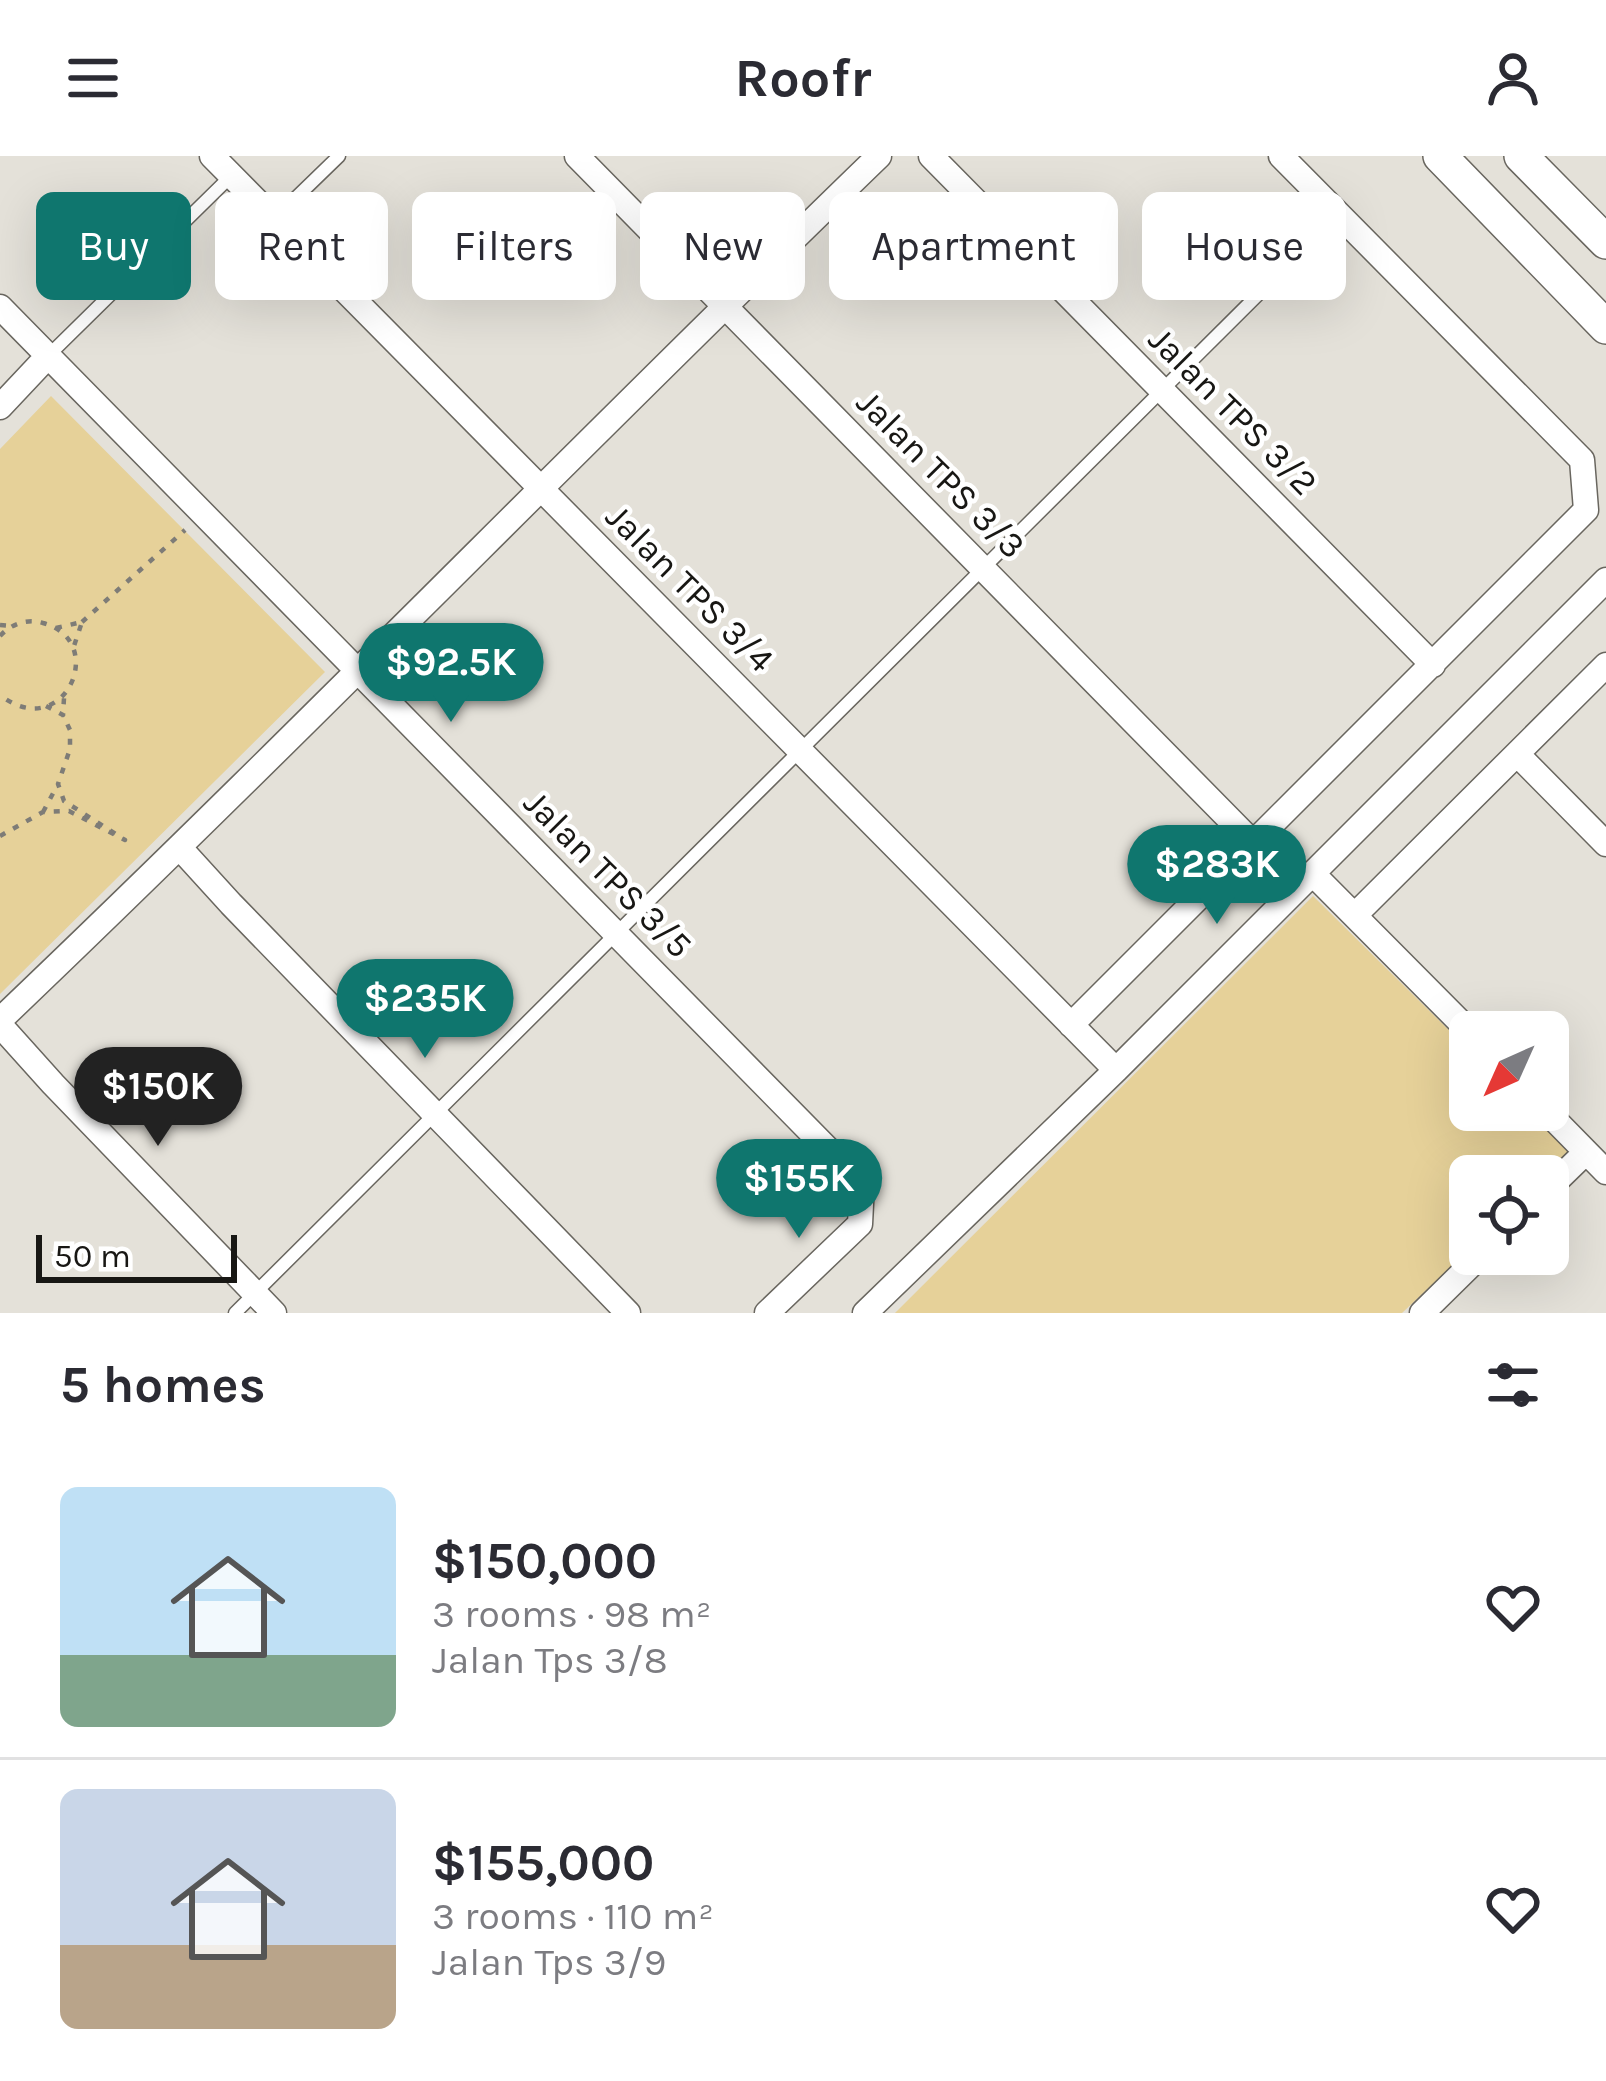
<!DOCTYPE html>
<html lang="en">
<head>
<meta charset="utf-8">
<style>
  :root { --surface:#fff; --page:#f2f2f3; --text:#2b2b33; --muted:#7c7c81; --line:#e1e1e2; --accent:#0f766e }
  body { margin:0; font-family:Karla,sans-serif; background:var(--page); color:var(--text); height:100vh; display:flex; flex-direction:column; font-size:45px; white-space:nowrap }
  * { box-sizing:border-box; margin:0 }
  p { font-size:39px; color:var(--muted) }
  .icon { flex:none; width:66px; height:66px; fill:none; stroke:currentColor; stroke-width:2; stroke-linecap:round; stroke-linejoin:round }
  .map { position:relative; height:1157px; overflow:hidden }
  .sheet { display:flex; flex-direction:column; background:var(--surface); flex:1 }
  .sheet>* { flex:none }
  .top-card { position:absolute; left:36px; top:36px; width:1536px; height:108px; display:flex; gap:24px }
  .needle { width:78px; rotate:225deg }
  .buttons { position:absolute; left:1449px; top:855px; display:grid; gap:24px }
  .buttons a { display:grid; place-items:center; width:120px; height:120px; border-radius:18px; background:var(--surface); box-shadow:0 12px 48px #0002; font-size:60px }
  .scale { position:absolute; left:36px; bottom:30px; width:201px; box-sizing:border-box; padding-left:12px; border:6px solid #181714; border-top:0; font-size:33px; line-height:42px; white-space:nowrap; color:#181714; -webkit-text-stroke:9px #fff; paint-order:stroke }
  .price { position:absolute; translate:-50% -102px; padding:0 27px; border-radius:42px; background:var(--accent); color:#fff; font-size:39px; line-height:78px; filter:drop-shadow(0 3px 6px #0008) }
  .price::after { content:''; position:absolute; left:50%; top:72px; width:36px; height:27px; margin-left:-18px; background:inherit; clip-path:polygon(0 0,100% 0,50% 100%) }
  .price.current { background:#222; color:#fff }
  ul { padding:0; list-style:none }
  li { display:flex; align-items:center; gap:36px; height:300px; padding:0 60px }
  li+li { border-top:3px solid var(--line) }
  li span { display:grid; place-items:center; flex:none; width:336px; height:240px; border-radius:18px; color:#555 }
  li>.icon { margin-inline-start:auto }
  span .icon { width:144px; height:144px; fill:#fffc; stroke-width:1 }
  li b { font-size:51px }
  h2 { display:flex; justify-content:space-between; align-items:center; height:144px; padding:0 60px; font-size:51px }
  .chip { padding:0 42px; border-radius:18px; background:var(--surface); box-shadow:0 12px 48px #0002; font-size:42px; line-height:108px }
  .chip.current { background:var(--accent); color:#fff }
  header { display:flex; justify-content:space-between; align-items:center; height:156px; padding:0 60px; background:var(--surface); font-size:54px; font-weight:700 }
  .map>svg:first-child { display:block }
  .green { fill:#e6d199 }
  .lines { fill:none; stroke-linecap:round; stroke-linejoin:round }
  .lane-casing { stroke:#69665f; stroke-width:15 }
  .street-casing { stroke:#69665f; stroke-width:27 }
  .secondary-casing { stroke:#69665f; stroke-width:36 }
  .path { stroke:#7e7c77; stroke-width:4.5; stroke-dasharray:6 9; stroke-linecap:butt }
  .lane { stroke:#fff; stroke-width:12 }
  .street { stroke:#fff; stroke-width:24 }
  .secondary { stroke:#fff; stroke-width:33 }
  .labels { text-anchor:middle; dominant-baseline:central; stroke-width:9; stroke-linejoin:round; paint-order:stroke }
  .street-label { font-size:36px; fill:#181714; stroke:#fff }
</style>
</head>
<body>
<header><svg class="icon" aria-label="menu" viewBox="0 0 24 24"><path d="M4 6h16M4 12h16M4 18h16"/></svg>Roofr<svg class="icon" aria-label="person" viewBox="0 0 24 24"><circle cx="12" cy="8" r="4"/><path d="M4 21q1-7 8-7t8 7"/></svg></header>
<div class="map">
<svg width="1606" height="1157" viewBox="0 0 1606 1157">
  <rect width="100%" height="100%" fill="#e4e1d9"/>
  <path class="green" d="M 51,240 L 325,516 L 0,838 L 0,293 Z
    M 1313,740 L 1470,895 L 1470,954 L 1530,954 L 1572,996 L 1546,1020 L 1470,1020 L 1470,1093 L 1402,1157 L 895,1157 Z"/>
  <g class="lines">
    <g class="lane-casing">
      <path id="lane" d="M 274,63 L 339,0
        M 48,200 L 231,20
        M 235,1157 L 1338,59"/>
    </g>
    <g class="street-casing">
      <path id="street" d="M 212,0 L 1116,914
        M 577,0 L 1253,687
        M 931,0 L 1433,509
        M 0,151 L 862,1028 L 860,1068 L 767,1157
        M 0,251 L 48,200
        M 1517,598 L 1606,688
        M 180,692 L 231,748 L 628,1157
        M 1313,718 L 1470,876
        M 1355,759 L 1606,509
        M 0,864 C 297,581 583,286 879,0
        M 0,869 L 53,928 L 274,1157
        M 1071,869 L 1586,354 L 1582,304 L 1281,0
        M 1545,954 L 1606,1016
        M 1548,1033 L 1585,997
        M 865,1157 L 1116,914 L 1606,424
        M 1422,1157 L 1482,1098"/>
    </g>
    <g class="secondary-casing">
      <path id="secondary" d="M 1440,0 L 1606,171
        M 1521,0 L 1606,86"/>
    </g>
    <path class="path" d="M 82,466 L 185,374
      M 0,469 L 12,470
      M 56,472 L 82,466 L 73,493
      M 0,480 C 11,468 27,462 43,467 C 110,485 64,589 0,539
      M 46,550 L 63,559 L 64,542
      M 43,656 L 57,630
      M 0,680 L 43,656 L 69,655 L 125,684 L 64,645 L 58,628 L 70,593 L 70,574 L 63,559"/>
    <use href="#lane" class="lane"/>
    <use href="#street" class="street"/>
    <use href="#secondary" class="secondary"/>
  </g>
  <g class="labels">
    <g class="street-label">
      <text transform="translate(1233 255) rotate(45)">Jalan TPS 3/2</text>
      <text transform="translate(941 318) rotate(45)">Jalan TPS 3/3</text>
      <text transform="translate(690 432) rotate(45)">Jalan TPS 3/4</text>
      <text transform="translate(608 718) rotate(45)">Jalan TPS 3/5</text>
    </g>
  </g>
</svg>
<div class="buttons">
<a><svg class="needle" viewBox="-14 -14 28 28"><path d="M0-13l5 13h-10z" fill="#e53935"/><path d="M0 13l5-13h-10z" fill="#7c7c81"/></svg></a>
<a><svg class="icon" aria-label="locate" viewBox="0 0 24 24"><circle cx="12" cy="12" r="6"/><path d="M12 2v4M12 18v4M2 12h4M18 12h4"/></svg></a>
</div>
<div class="scale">50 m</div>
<b class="price" style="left:451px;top:569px">$92.5K</b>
<b class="price" style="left:1217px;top:771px">$283K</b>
<b class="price" style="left:425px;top:905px">$235K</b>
<b class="price current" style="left:158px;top:993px">$150K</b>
<b class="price" style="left:799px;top:1085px">$155K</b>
<div class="top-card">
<a class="chip current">Buy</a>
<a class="chip">Rent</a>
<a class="chip">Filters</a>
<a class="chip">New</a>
<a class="chip">Apartment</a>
<a class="chip">House</a>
</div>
</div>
<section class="sheet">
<h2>5 homes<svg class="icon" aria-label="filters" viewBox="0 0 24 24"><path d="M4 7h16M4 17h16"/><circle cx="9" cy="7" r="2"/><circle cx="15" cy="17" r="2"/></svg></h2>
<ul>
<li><span style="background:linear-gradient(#bfe0f5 70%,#7fa58c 0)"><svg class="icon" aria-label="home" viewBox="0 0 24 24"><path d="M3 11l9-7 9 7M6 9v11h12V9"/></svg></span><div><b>$150,000</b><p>3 rooms · 98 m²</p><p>Jalan Tps 3/8</p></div><svg class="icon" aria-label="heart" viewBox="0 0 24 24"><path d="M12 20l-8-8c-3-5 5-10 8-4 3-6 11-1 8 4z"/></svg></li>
<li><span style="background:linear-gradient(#c9d6e8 65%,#b9a48a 0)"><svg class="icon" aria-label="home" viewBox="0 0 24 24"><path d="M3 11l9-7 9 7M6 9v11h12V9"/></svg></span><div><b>$155,000</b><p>3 rooms · 110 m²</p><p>Jalan Tps 3/9</p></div><svg class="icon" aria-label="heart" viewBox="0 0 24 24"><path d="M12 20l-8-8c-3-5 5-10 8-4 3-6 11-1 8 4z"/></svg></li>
</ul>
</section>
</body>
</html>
